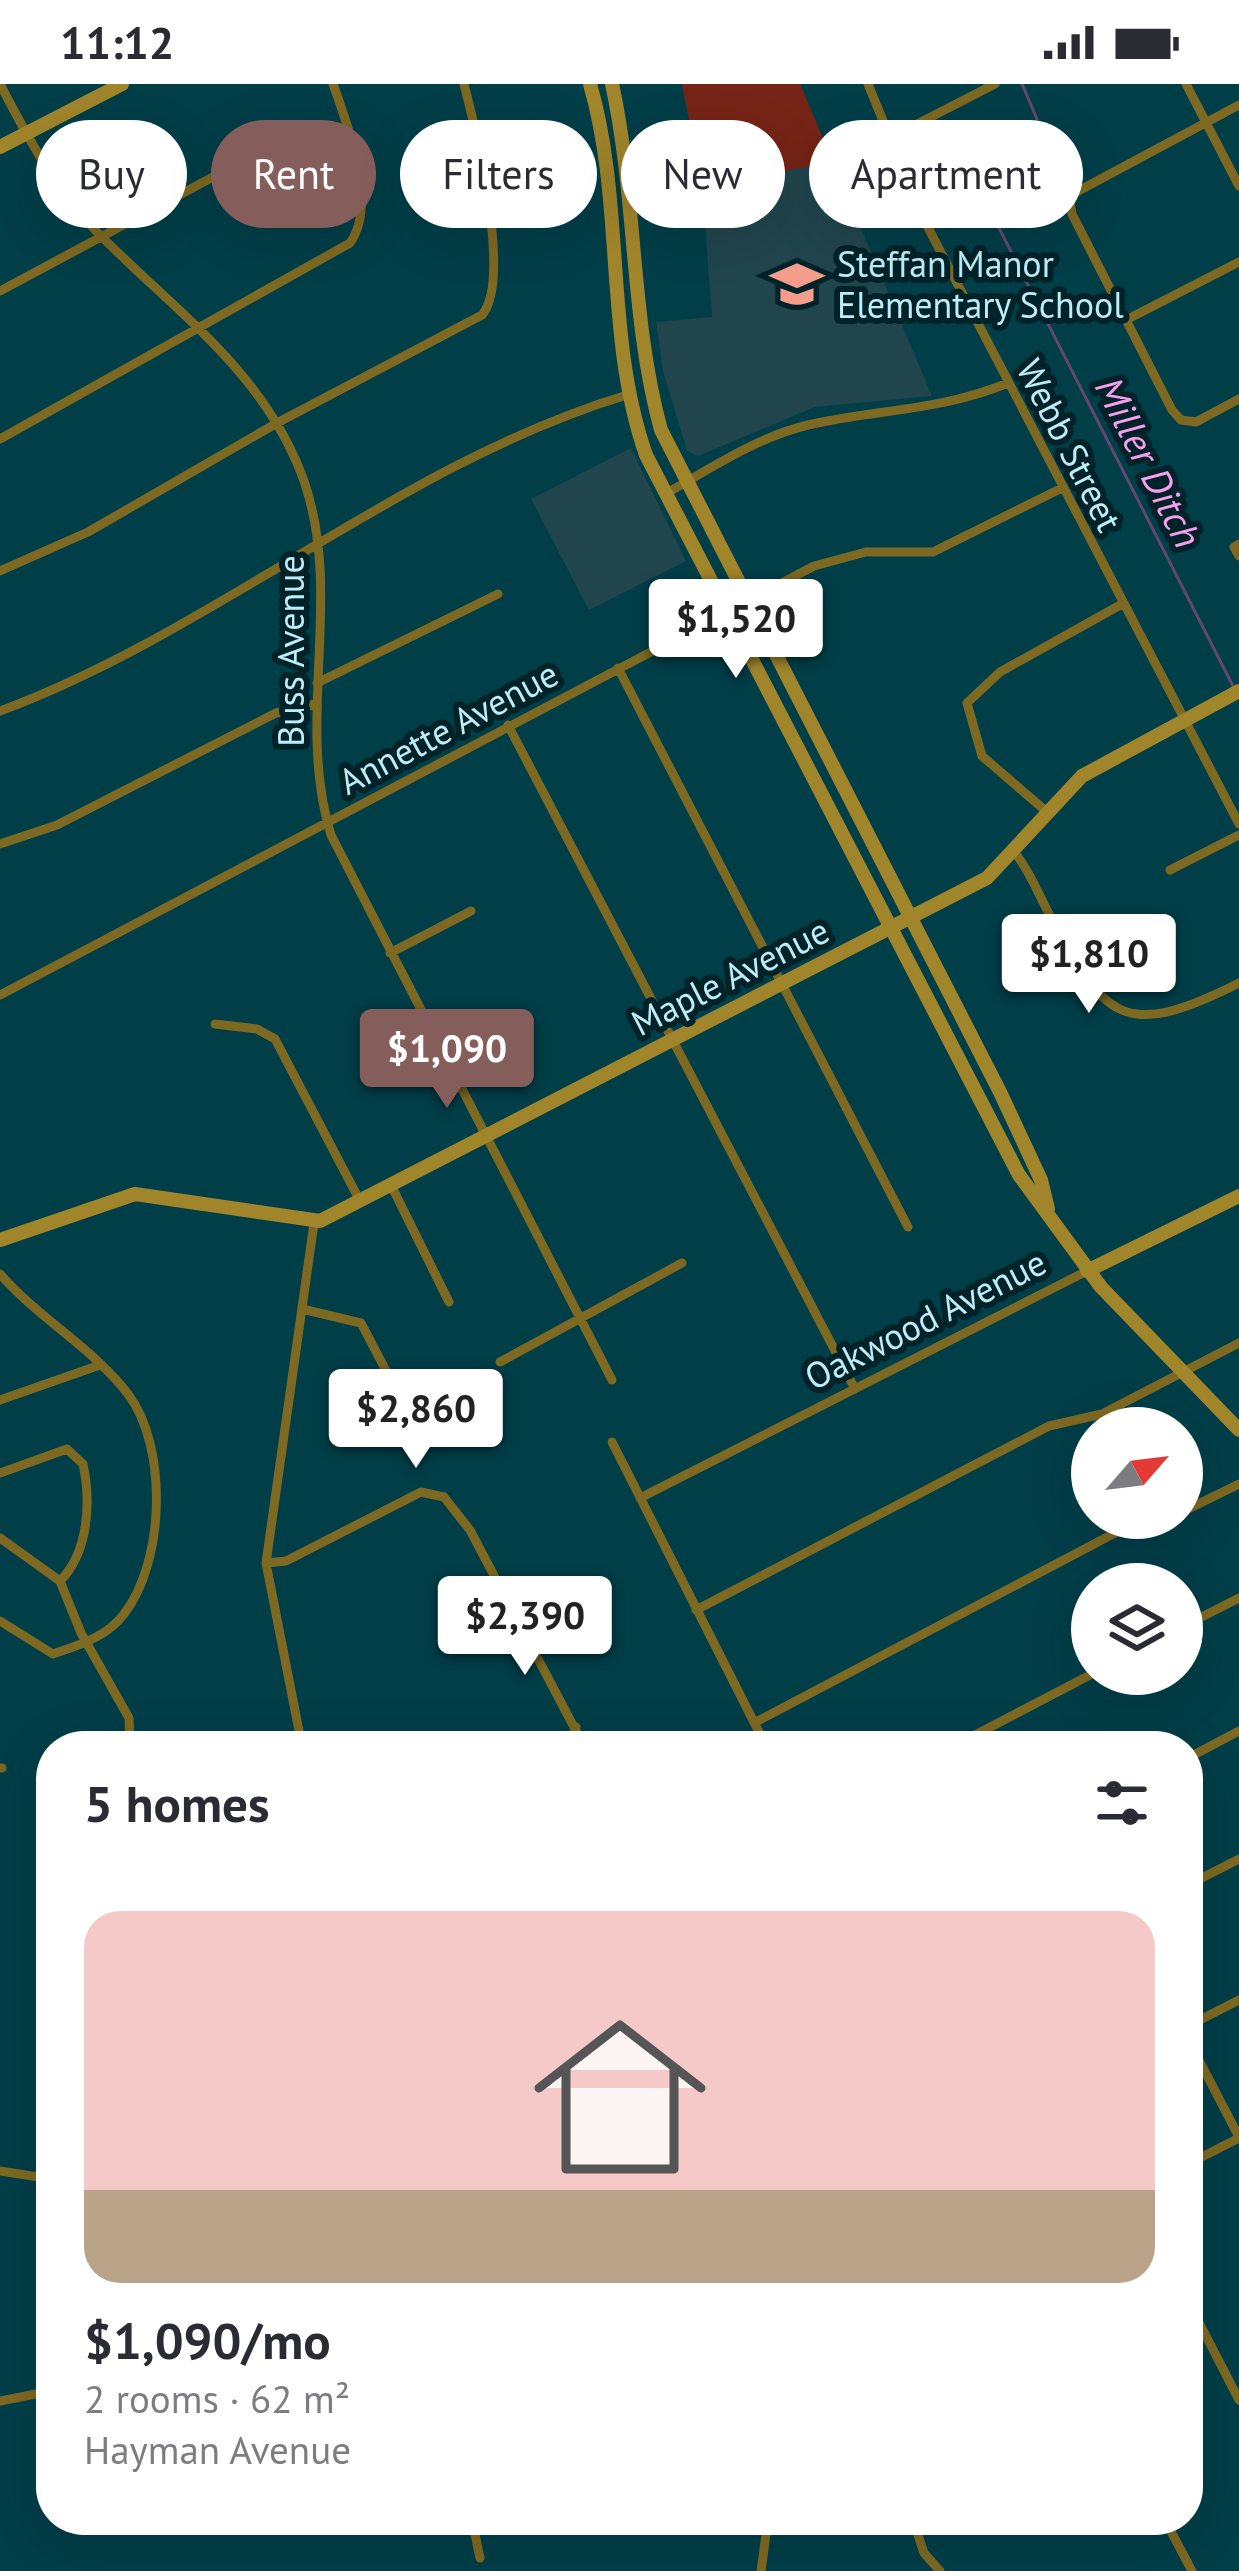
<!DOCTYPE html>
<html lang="en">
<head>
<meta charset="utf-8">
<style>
  :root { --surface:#fff; --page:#f7f7f7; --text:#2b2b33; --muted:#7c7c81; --line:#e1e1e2; --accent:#855e5b }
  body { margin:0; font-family:"PT Sans",sans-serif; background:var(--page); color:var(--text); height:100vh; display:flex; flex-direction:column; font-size:45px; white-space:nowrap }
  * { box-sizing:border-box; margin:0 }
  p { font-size:39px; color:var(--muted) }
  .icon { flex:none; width:66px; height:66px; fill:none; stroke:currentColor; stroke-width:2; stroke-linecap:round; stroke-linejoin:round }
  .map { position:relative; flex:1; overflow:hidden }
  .sheet { position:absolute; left:36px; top:1647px; width:1167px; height:804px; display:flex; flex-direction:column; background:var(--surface); border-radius:48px; box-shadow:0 12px 48px #0002 }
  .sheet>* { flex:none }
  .banner { position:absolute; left:36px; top:36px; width:1167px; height:108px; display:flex; gap:24px }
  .needle { width:78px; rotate:62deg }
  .controls { position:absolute; left:1071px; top:1323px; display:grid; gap:24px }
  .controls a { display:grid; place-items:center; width:132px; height:132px; border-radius:50%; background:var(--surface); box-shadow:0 12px 48px #0002; font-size:60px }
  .price { position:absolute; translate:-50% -102px; padding:0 27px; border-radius:12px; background:#fff; color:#222; font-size:39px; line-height:78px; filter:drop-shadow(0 3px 6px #0008) }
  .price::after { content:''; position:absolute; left:50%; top:72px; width:36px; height:27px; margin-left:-18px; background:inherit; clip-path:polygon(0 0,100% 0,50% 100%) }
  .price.current { background:var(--accent); color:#fff }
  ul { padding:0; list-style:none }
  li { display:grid; align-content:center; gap:24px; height:636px; padding:0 48px }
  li+li { border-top:3px solid var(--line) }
  li span { display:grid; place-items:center; height:372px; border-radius:36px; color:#555 }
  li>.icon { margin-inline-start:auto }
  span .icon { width:216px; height:216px; fill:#fffc; stroke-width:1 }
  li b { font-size:51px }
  h2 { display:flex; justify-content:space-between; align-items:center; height:144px; padding:0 48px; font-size:51px }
  .tag { padding:0 42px; border-radius:54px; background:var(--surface); box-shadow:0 12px 48px #0002; font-size:42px; line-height:108px }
  .tag.current { background:var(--accent); color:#fff }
  .status { display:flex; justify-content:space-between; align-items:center; height:84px; padding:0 60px; background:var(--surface); direction:ltr }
  .status svg { height:33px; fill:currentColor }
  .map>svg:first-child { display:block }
  .built { fill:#21454d }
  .green { fill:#762416 }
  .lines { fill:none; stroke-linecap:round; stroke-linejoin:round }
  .stream { stroke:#644771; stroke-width:3 }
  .street { stroke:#7e6922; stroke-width:9 }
  .secondary { stroke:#a0852b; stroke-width:14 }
  .labels { text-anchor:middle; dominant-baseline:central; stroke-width:12; stroke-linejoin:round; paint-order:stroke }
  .poi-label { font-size:36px; fill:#beedf7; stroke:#012229; text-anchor:start }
  .street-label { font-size:36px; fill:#beedf7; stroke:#012229 }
  .water-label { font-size:39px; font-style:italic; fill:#f79fea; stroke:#012229 }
</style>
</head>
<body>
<div class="status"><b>11:12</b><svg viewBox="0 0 49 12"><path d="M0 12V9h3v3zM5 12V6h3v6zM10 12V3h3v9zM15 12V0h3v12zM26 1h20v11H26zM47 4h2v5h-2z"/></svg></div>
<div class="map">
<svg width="1239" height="2487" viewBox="0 0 1239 2487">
  <rect width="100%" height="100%" fill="#003e48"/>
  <path class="built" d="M 682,0 L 800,0 L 932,312 L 815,323 L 698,372 L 687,367 L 663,287 L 656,238 L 712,233 L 702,102 Z
    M 631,364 L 686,477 L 589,526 L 531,415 Z"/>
  <path class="green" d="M 682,0 L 800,0 L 833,78 L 702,102 Z"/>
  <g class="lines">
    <path class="stream" d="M 1022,0 L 1037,35 L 1038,51 L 980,79 L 974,95 L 1235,606"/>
    <path class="street" d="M 0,0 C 27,52 54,103 95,146 C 173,226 265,287 304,397 C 344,513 295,635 331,751 L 612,1296
      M 868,0 L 921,130 L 1239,740
      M 1186,0 L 1239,102
      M 1239,21 L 1069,112 L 1072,130 L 1172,326 L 1181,336 L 1196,338 L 1239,315
      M 890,54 L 995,0
      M 0,207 L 226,86
      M 1126,236 L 1239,178
      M 0,355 L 350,159 C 378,120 348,42 333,0
      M 665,410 C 710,385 757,353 808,341 C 877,325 940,327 1008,299
      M 1239,460 L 1234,463 L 1239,472
      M 0,487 L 88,448 L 277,339 L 482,231 C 512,196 476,46 464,0
      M 618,584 L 908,1143
      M 317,599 L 498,510
      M 0,627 C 218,546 401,379 627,311
      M 508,641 L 855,1305
      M 1047,728 L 982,672 L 967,619 L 1000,588 L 1122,520
      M 0,760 L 57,741 L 276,629 L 315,620
      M 1015,769 C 1029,786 1037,807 1047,826 C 1104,935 1122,958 1239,899
      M 1170,786 L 1239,751
      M 390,869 L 471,827
      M 0,911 L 814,482 L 866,468 L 933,468 L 1062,404
      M 215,940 L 257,945 L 275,955 L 360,1117
      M 391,1101 L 449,1218
      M 0,1190 C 38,1234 93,1264 128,1310 C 168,1363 165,1477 124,1530 C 107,1553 79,1561 53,1570 L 0,1537
      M 302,1225 L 361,1239 L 402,1317 L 406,1341
      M 500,1278 L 682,1179
      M 0,1316 L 100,1281
      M 612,1358 L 766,1662
      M 0,1389 L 67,1365 L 83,1380 C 91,1417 89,1468 60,1497
      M 640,1414 L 1087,1187
      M 1182,1428 L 1239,1400
      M 0,1454 L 60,1497 L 81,1549 L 129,1634 L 130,1662
      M 266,1479 L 286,1477 L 421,1408 L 444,1413 L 470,1446 L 584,1662
      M 696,1526 L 1049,1342 L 1102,1330 L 1239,1259
      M 1182,1543 L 1239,1514
      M 754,1639 L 1132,1440 L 1153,1434
      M 302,1662 L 266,1479 L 314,1139
      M 568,1662 L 576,1643
      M 954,1662 L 1092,1590
      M 1188,1674 L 1239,1647
      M 0,1684 L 2,1684
      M 1188,1801 L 1239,1775
      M 1188,1942 L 1239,1916
      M 1188,1955 L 1239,2053
      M 1188,2080 L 1239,2054
      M 0,2087 L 51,2095
      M 1188,2217 L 1239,2316
      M 0,2317 L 51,2307
      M 472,2436 L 480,2474
      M 913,2436 L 924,2469 L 940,2487
      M 1165,2436 L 1192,2487
      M 761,2487 L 768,2436"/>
    <path class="secondary" d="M 590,0 C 625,121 604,251 646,371 L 1019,1091 L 1101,1203 L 1239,1346
      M 612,0 C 637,114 630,233 661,346 L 1000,1008 L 1041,1096 L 1048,1125
      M 0,63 L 122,0
      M 0,1156 L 135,1110 L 320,1137 L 987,794 L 1082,692 L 1239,607
      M 1087,1187 L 1239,1112"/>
  </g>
  <defs>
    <g id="school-bare" transform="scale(4.14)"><path d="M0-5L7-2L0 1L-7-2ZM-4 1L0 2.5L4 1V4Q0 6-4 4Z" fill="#f49d8b" stroke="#012229" stroke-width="2.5" paint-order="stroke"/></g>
  </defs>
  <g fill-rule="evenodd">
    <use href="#school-bare" x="797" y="200"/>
  </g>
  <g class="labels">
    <g class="poi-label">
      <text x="837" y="179">Steffan Manor<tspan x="837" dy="41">Elementary School</tspan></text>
    </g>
    <g class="street-label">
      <text transform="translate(1070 361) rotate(63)">Webb Street</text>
      <text transform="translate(290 567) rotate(-90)">Buss Avenue</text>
      <text transform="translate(448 643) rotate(-28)">Annette Avenue</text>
      <text transform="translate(730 892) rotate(-27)">Maple Avenue</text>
      <text transform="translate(925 1235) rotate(-27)">Oakwood Avenue</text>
    </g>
    <g class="water-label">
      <text transform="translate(1149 378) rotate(63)">Miller Ditch</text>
    </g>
  </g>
</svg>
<div class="controls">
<a><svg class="needle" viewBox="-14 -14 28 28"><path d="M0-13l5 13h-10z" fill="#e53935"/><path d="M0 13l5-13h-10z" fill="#7c7c81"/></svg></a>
<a><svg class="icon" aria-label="layers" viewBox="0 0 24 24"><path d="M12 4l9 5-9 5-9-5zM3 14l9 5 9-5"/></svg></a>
</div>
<b class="price" style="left:736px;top:597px">$1,520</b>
<b class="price" style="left:1089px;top:932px">$1,810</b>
<b class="price current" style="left:447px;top:1027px">$1,090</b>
<b class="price" style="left:416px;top:1387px">$2,860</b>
<b class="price" style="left:525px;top:1594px">$2,390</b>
<div class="banner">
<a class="tag">Buy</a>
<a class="tag current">Rent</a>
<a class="tag">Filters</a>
<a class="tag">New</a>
<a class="tag">Apartment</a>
</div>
<section class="sheet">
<h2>5 homes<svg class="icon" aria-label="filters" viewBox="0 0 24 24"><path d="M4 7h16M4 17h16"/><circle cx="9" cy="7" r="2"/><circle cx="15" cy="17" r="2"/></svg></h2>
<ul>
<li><span style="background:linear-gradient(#f6c9c9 75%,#b9a48a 0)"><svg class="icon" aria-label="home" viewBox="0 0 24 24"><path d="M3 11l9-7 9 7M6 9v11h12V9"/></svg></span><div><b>$1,090/mo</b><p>2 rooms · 62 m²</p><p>Hayman Avenue</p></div></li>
</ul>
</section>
</div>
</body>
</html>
